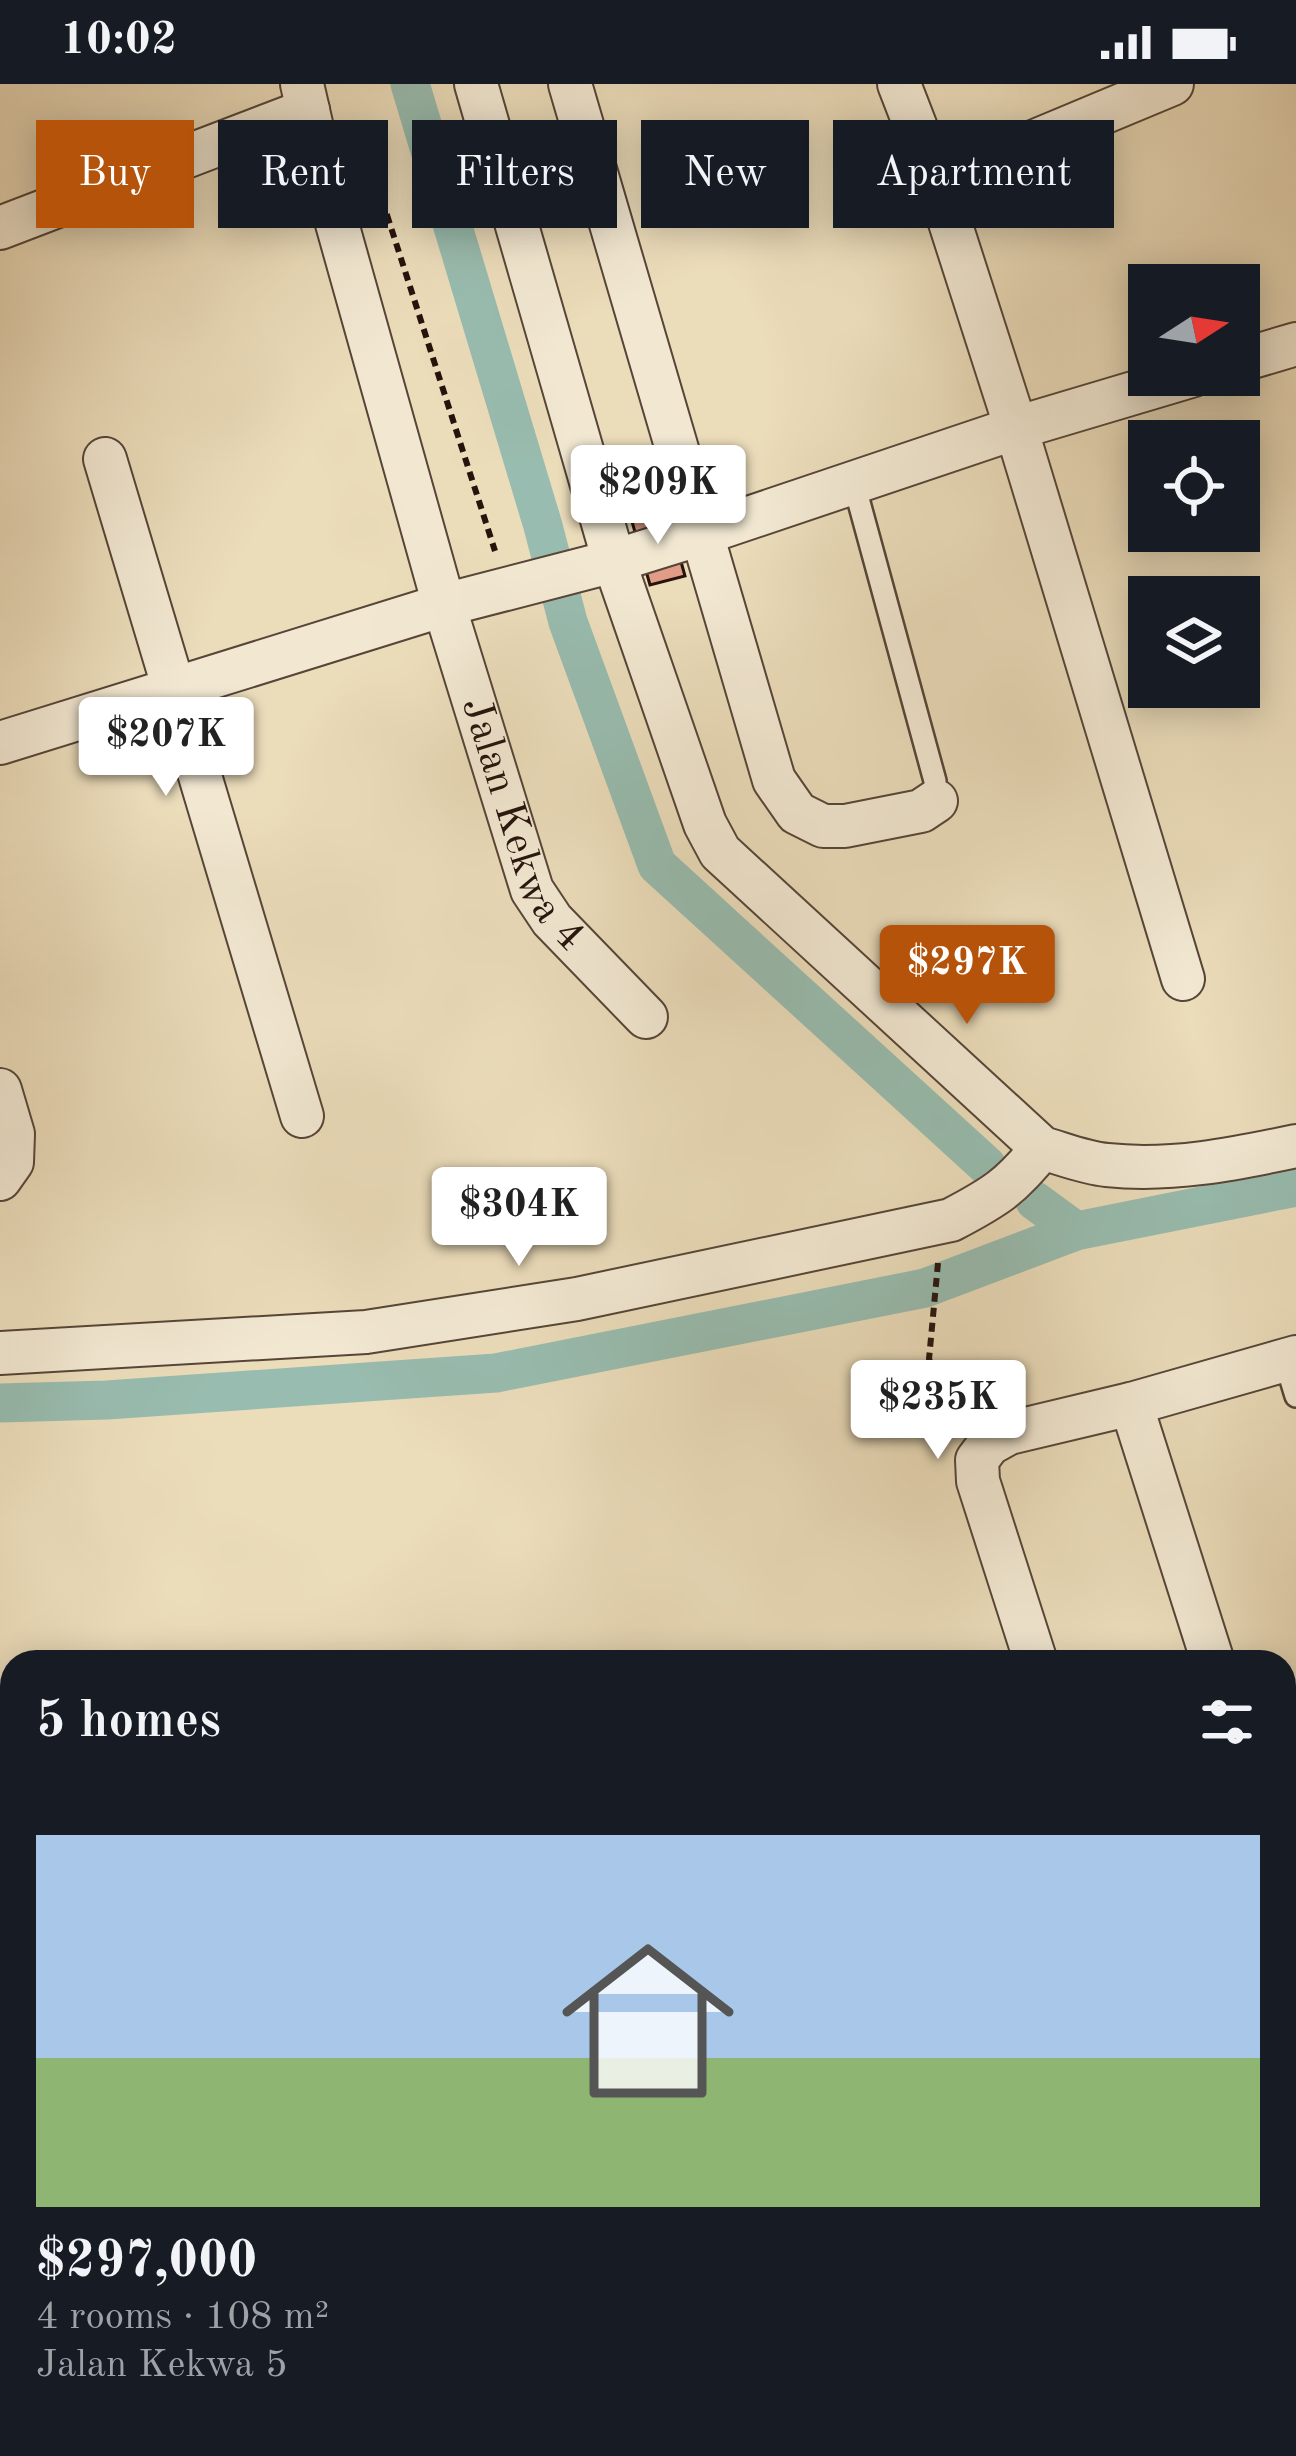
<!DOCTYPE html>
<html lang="en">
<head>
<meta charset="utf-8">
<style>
  :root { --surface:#171b24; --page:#242831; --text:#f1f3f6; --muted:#9ea1a6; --accent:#b45309 }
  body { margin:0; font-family:"Old Standard TT",serif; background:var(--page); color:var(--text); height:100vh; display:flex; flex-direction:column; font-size:45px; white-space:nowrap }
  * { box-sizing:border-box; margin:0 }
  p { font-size:39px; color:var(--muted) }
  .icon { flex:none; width:66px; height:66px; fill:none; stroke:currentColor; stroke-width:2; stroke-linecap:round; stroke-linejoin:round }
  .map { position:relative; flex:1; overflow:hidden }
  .drawer { position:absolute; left:0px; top:1566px; width:1296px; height:807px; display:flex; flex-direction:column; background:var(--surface); border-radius:36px 36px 0 0; box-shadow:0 6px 30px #0003 }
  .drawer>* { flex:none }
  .top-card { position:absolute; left:36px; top:36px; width:1224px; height:108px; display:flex; gap:24px }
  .needle { width:78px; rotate:78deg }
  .tools { position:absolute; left:1128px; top:180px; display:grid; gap:24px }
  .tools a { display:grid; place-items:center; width:132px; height:132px; border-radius:0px; background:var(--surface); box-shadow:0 6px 30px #0003; font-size:60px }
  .price { position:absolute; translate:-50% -102px; padding:0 27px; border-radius:12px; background:#fff; color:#222; font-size:39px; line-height:78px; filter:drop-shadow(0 3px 6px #0008) }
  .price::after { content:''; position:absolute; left:50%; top:72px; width:36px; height:27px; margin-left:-18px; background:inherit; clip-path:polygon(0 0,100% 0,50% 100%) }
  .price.on { background:var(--accent); color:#fff }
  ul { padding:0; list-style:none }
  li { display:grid; align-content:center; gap:24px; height:636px; padding:0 36px }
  li span { display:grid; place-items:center; height:372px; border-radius:0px; color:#555 }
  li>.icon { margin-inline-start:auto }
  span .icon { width:216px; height:216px; fill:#fffc; stroke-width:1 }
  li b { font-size:51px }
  h2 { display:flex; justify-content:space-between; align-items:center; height:144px; padding:0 36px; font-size:51px }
  .pill { padding:0 42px; border-radius:0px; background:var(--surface); box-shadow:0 6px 30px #0003; font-size:42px; line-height:108px }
  .pill.on { background:var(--accent); color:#fff }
  .status { display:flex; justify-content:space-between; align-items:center; height:84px; padding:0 60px; background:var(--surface); direction:ltr }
  .status svg { height:33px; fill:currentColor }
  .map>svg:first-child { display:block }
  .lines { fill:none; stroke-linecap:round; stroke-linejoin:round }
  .canal { stroke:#98bcaf; stroke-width:39 }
  .building { fill:#e19c87; stroke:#25130c; stroke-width:3 }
  .lane-casing { stroke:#564538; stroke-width:26 }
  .street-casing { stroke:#564538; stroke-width:46 }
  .path { stroke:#25130c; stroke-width:6; stroke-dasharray:9 6; stroke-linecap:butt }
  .lane { stroke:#f2e8d2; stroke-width:21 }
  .street { stroke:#f2e8d2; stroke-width:42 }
  .labels { text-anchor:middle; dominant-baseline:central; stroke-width:9; stroke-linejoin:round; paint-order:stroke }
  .street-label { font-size:42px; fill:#25130c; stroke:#f2e8d2 }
</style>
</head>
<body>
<div class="status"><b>10:02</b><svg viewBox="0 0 49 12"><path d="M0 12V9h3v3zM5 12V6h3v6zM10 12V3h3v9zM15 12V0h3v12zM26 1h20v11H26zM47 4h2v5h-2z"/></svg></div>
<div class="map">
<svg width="1296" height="2372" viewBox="0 0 1296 2372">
  <rect width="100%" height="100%" fill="#ebdcba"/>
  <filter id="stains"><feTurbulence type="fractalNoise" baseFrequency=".00167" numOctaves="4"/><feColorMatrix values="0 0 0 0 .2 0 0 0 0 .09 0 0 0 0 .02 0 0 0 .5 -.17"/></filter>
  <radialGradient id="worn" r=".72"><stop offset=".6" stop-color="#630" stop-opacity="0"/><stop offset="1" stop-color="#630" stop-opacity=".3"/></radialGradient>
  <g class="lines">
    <path class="canal" d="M 410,0 L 543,442 L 568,538 L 657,781 L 987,1082
      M 1035,1117 L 1076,1147
      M 0,1319 L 107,1316 L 496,1289 L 925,1204 L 1076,1147 L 1296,1103"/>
  </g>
  <path class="building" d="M 666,424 L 685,492 L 650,501 L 631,434 Z
    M 107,2361 L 250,2361 L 253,2372 L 111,2372 Z"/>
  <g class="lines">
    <g class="lane-casing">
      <path id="lane" d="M 854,400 L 935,697 L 936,717
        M 1285,1276 L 1296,1312"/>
    </g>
    <g class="street-casing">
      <g id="street">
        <path id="s1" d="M 302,0 L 320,79 L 444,521 L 532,806 L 552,836 L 646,933"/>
        <path d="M 476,0 L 614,477 L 705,740 L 720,768 L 1042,1064 C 1063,1070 1085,1079 1107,1081 C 1170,1088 1235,1075 1296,1062"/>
        <path d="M 570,0 L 774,696 L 797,729 L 823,742 L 845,742 L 921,727 L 936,717"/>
        <path d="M 899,0 L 937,98 L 1016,344 L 1183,895"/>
        <path d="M 937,98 L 1172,0"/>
        <path d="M 0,144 L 308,26"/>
        <path d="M 1239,277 L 1296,260"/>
        <path d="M 105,375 L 302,1032"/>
        <path d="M 0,659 L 444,521 L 614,477 L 701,450 L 1016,344 L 1194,291"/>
        <path d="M 0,1006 L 13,1050 L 12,1078 L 0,1095"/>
        <path d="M 0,1269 L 366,1248 L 577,1215 L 951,1136 C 995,1113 1011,1103 1042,1064"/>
        <path d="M 1131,1320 L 1213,1578"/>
        <path d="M 1036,1578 L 978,1397 L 977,1376 L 989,1360 L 1009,1349 L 1131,1320 L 1296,1273"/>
        <path d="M 1284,1806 L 1296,1845"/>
        <path d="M 0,2136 L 12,2174"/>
        <path d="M 0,2220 L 12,2216"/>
        <path d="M 1284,2246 L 1296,2242"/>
        <path d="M 1284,2358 L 1289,2372"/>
        <path d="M 73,2361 L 76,2372"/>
        <path d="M 270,2361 L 274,2372"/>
        <path d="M 444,2361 L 448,2372"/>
      </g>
    </g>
    <path class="path" d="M 370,106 L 387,131 L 495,467
      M 938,1179 L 929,1275 L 944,1311 L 971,1327"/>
    <use href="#lane" class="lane"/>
    <use href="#street" class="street"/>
  </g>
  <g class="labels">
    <g class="street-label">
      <text stroke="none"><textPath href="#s1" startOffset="774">Jalan Kekwa 4</textPath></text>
    </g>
  </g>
  <rect width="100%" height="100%" filter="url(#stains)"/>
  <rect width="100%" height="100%" fill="url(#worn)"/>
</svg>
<div class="tools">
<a><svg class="needle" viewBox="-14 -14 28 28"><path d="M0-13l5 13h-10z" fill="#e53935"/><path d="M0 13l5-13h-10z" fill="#9ea1a6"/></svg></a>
<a><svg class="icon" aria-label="locate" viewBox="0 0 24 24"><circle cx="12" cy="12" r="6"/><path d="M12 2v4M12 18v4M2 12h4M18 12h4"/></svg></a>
<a><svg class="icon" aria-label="layers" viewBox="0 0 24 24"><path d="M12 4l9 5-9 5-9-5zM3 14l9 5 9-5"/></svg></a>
</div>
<b class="price" style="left:658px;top:463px">$209K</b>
<b class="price" style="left:166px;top:715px">$207K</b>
<b class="price on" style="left:967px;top:943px">$297K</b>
<b class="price" style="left:519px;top:1185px">$304K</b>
<b class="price" style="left:938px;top:1378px">$235K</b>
<div class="top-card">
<a class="pill on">Buy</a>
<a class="pill">Rent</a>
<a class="pill">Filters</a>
<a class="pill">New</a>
<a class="pill">Apartment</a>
</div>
<section class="drawer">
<h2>5 homes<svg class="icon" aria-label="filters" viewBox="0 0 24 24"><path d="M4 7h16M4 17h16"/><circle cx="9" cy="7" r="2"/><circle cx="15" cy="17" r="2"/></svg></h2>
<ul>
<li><span style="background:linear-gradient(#a9c7e8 60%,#8fb573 0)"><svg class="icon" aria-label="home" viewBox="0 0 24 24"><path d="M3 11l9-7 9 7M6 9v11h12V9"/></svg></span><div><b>$297,000</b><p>4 rooms · 108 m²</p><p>Jalan Kekwa 5</p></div></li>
</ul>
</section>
</div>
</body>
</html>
